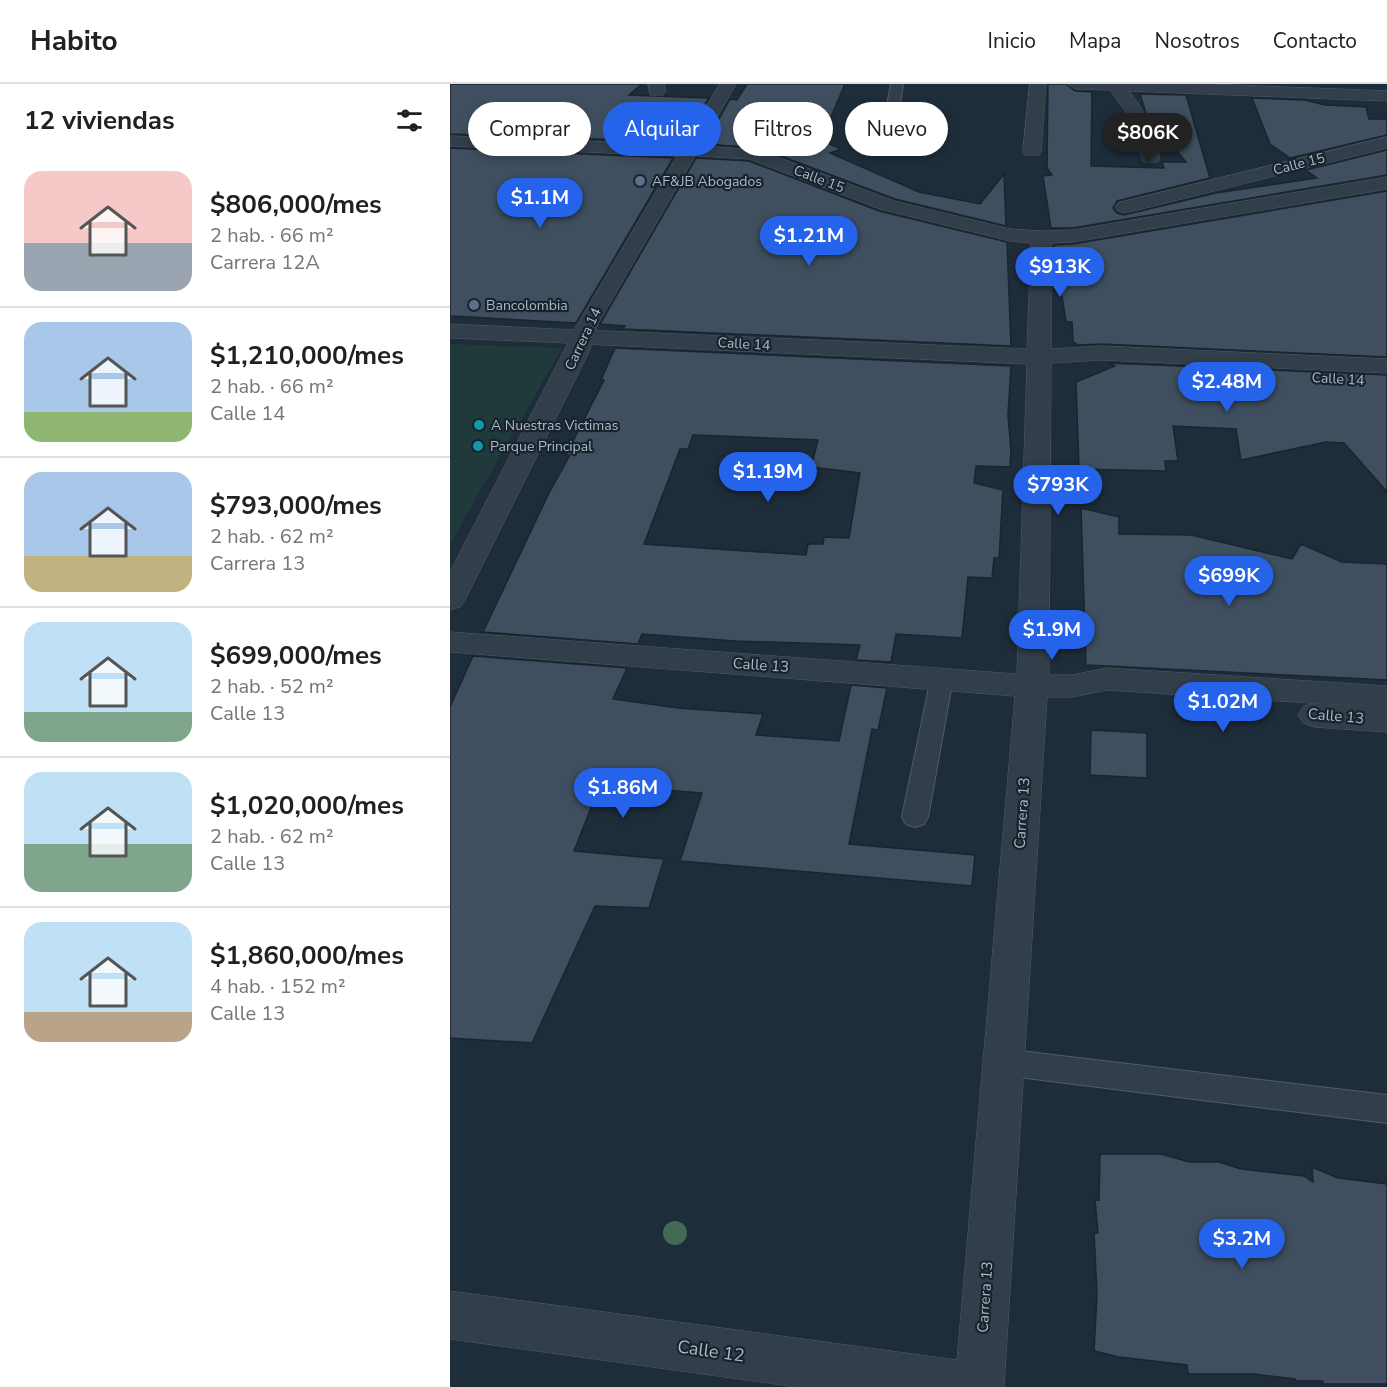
<!DOCTYPE html>
<html lang="es">
<head>
<meta charset="utf-8">
<style>
  :root { --surface:#fff; --page:#f2f2f2; --text:#202124; --muted:#757577; --line:#e0e0e0; --accent:#2563eb }
  body { margin:0; font-family:"Nunito Sans",sans-serif; background:var(--page); color:var(--text); height:100vh; display:flex; flex-direction:column; font-size:22px; white-space:nowrap }
  * { box-sizing:border-box; margin:0 }
  p { font-size:20px; color:var(--muted) }
  .icon { flex:none; width:33px; height:33px; fill:none; stroke:currentColor; stroke-width:2; stroke-linecap:round; stroke-linejoin:round }
  .map { position:relative; flex:1; overflow:hidden }
  .drawer { display:flex; flex-direction:column; background:var(--surface); width:450px }
  .drawer>* { flex:none }
  .hud { position:absolute; left:18px; top:18px; width:570px; height:54px; display:flex; gap:12px }
  .price { position:absolute; translate:-50% -51px; padding:0 14px; border-radius:21px; background:var(--accent); color:#fff; font-size:20px; line-height:39px; filter:drop-shadow(0 2px 3px #0008) }
  .price::after { content:''; position:absolute; left:50%; top:36px; width:18px; height:14px; margin-left:-9px; background:inherit; clip-path:polygon(0 0,100% 0,50% 100%) }
  .price.selected { background:#222; color:#fff }
  ul { padding:0; list-style:none }
  li { display:flex; align-items:center; gap:18px; height:150px; padding:0 24px }
  li+li { border-top:2px solid var(--line) }
  li span { display:grid; place-items:center; flex:none; width:168px; height:120px; border-radius:18px; color:#555 }
  li>.icon { margin-inline-start:auto }
  span .icon { width:72px; height:72px; fill:#fffc; stroke-width:1 }
  li b { font-size:26px }
  h2 { display:flex; justify-content:space-between; align-items:center; height:72px; padding:0 24px; font-size:26px }
  .chip { padding:0 21px; border-radius:27px; background:var(--surface); box-shadow:0 3px 9px #0003; font-size:21px; line-height:54px }
  .chip.selected { background:var(--accent); color:#fff }
  header { display:flex; align-items:center; gap:36px; box-sizing:border-box; height:84px; padding:0 30px; background:var(--surface); border-bottom:2px solid var(--line) }
  header strong { font-size:28px }
  nav { display:flex; gap:33px; margin-inline-start:auto; font-size:21px }
  main { display:flex; flex:1; min-height:0 }
  .map>svg:first-child { display:block }
  .green { fill:#203a3b }
  .building { fill:#3f4f5f; stroke:#1a2530; stroke-width:1.5; fill-rule:evenodd }
  .lines { fill:none; stroke-linecap:round; stroke-linejoin:round }
  .service-casing { stroke:#505c68; stroke-width:2 }
  .minor-casing { stroke:#505c68; stroke-width:1 }
  .tertiary-casing { stroke:#505c68; stroke-width:1 }
  .service { fill:#323e4a; fill-rule:evenodd }
  .minor { fill:#323e4a; fill-rule:evenodd }
  .tertiary { fill:#323e4a; fill-rule:evenodd }
  .tree { fill:#436854 }
  .service-dot { fill:#5c6f8a; stroke:#18232e; stroke-width:2 }
  .culture-dot { fill:#0f9aa8; stroke:#18232e; stroke-width:2 }
  .labels { text-anchor:middle; dominant-baseline:central; stroke-width:4.5; stroke-linejoin:round; paint-order:stroke }
  .far-street-label { font-size:14px; fill:#acb9c7; stroke:#18232e }
  .far-poi-label { font-size:14px; fill:#acb9c7; stroke:#18232e; text-anchor:start }
  .street-label { font-size:15px; fill:#acb9c7; stroke:#18232e }
  .near-street-label { font-size:18px; fill:#acb9c7; stroke:#18232e }
</style>
</head>
<body>
<header>
<strong>Habito</strong>
<nav><a>Inicio</a><a>Mapa</a><a>Nosotros</a><a>Contacto</a></nav>
</header>
<main>
<section class="drawer">
<h2>12 viviendas<svg class="icon" aria-label="filters" viewBox="0 0 24 24"><path d="M4 7h16M4 17h16"/><circle cx="9" cy="7" r="2"/><circle cx="15" cy="17" r="2"/></svg></h2>
<ul>
<li><span style="background:linear-gradient(#f6c9c9 60%,#9aa5b1 0)"><svg class="icon" aria-label="home" viewBox="0 0 24 24"><path d="M3 11l9-7 9 7M6 9v11h12V9"/></svg></span><div><b>$806,000/mes</b><p>2 hab. · 66 m²</p><p>Carrera 12A</p></div></li>
<li><span style="background:linear-gradient(#a9c7e8 75%,#8fb573 0)"><svg class="icon" aria-label="home" viewBox="0 0 24 24"><path d="M3 11l9-7 9 7M6 9v11h12V9"/></svg></span><div><b>$1,210,000/mes</b><p>2 hab. · 66 m²</p><p>Calle 14</p></div></li>
<li><span style="background:linear-gradient(#a9c7e8 70%,#c2b280 0)"><svg class="icon" aria-label="home" viewBox="0 0 24 24"><path d="M3 11l9-7 9 7M6 9v11h12V9"/></svg></span><div><b>$793,000/mes</b><p>2 hab. · 62 m²</p><p>Carrera 13</p></div></li>
<li><span style="background:linear-gradient(#bfe0f5 75%,#7fa58c 0)"><svg class="icon" aria-label="home" viewBox="0 0 24 24"><path d="M3 11l9-7 9 7M6 9v11h12V9"/></svg></span><div><b>$699,000/mes</b><p>2 hab. · 52 m²</p><p>Calle 13</p></div></li>
<li><span style="background:linear-gradient(#bfe0f5 60%,#7fa58c 0)"><svg class="icon" aria-label="home" viewBox="0 0 24 24"><path d="M3 11l9-7 9 7M6 9v11h12V9"/></svg></span><div><b>$1,020,000/mes</b><p>2 hab. · 62 m²</p><p>Calle 13</p></div></li>
<li><span style="background:linear-gradient(#bfe0f5 75%,#b9a48a 0)"><svg class="icon" aria-label="home" viewBox="0 0 24 24"><path d="M3 11l9-7 9 7M6 9v11h12V9"/></svg></span><div><b>$1,860,000/mes</b><p>4 hab. · 152 m²</p><p>Calle 13</p></div></li>
</ul>
</section>
<div class="map">
<svg width="937" height="1303" viewBox="0 0 937 1303">
  <rect width="100%" height="100%" fill="#1e2d3a"/>
  <path class="green" d="M 0,260 L 112,264 L 0,460 Z"/>
  <path class="building" d="M 0,0 L 192,0 L 179,11 L 259,14 L 232,58 L 0,50 Z
    M 297,0 L 395,0 L 371,56 L 391,65 L 380,69 L 469,108 L 530,120 L 554,90 L 556,142 L 445,115 L 310,64 L 255,60 L 280,15 L 287,16 Z
    M 598,0 L 616,0 L 625,7 L 642,8 L 641,82 L 714,84 L 712,78 L 736,78 L 696,29 L 690,10 L 736,11 L 760,94 L 667,117 L 663,124 L 667,129 L 674,131 L 766,109 L 867,94 L 856,86 L 937,66 L 937,91 L 623,144 L 601,144 L 593,92 L 602,91 L 597,84 Z
    M 802,14 L 854,16 L 875,21 L 916,23 L 919,35 L 937,35 L 937,51 L 840,74 L 820,60 Z
    M 0,64 L 223,74 L 126,239 L 0,232 Z
    M 246,74 L 299,77 L 429,127 L 557,158 L 561,262 L 173,245 L 175,242 L 150,240 Z
    M 937,107 L 937,273 L 651,260 L 628,261 L 623,258 L 622,238 L 616,238 L 604,161 L 623,160 Z
    M 165,264 L 561,282 L 558,331 L 561,367 L 560,383 L 526,382 L 524,399 L 553,406 L 549,474 L 544,474 L 542,494 L 518,493 L 512,554 L 446,550 L 441,578 L 406,576 L 410,561 L 286,557 L 192,550 L 188,560 L 33,548 L 99,409 L 120,371 L 116,371 L 154,296 L 151,296 ZM 243,351 L 368,356 L 361,383 L 410,389 L 399,454 L 374,453 L 373,460 L 358,460 L 356,471 L 194,460 L 230,365 L 238,365 Z
    M 658,279 L 937,291 L 937,408 L 894,359 L 876,358 L 791,376 L 786,345 L 723,342 L 728,377 L 715,377 L 716,387 L 629,385 L 626,298 L 665,282 Z
    M 631,424 L 669,433 L 669,450 L 741,451 L 842,475 L 851,460 L 892,478 L 937,480 L 937,596 L 636,581 Z
    M 23,572 L 177,584 L 163,615 L 228,624 L 313,630 L 306,651 L 389,657 L 401,601 L 437,604 L 428,646 L 422,645 L 399,760 L 525,771 L 522,802 L 230,777 L 252,709 L 150,701 L 124,767 L 214,775 L 199,824 L 145,822 L 82,959 L 0,954 L 0,623 Z
    M 641,646 L 697,649 L 697,694 L 640,691 Z
    M 650,1070 L 711,1070 L 739,1078 L 769,1078 L 791,1085 L 854,1092 L 863,1098 L 862,1083 L 888,1094 L 937,1100 L 937,1300 L 872,1300 L 873,1297 L 846,1297 L 845,1295 L 804,1290 L 738,1290 L 737,1281 L 669,1273 L 644,1267 L 647,1210 L 644,1149 L 648,1149 L 645,1115 L 649,1116 Z"/>
  <g class="lines">
    <g class="service-casing">
      <path id="service" d="M 441,0 L 453,0 L 446,48 L 439,52 L 432,48 Z
        M 492,586 L 500,588 L 503,594 L 478,733 L 474,740 L 465,743 L 456,740 L 452,733 L 481,594 L 484,588 Z
        M 553,965 L 937,1011 L 937,1039 L 553,991 L 542,987 L 538,978 L 542,969 Z"/>
    </g>
    <g class="minor-casing">
      <path id="minor" d="M 198,0 L 214,0 L 216,7 L 213,11 L 201,11 Z
        M 270,0 L 286,0 L 251,62 L 309,66 L 444,117 L 560,145 L 591,147 L 623,146 L 937,93 L 937,105 L 623,158 L 601,159 L 601,265 L 651,262 L 937,275 L 937,289 L 651,276 L 601,279 L 599,591 L 622,591 L 657,584 L 937,602 L 937,624 L 657,606 L 622,613 L 597,613 L 554,1303 L 347,1303 L 0,1255 L 0,1207 L 507,1276 L 565,612 L 0,568 L 0,548 L 567,590 L 577,280 L 133,260 L 125,258 L 121,253 L 125,248 L 133,246 L 577,265 L 581,159 L 560,157 L 430,125 L 299,75 L 232,71 L 230,67 Z
        M 580,0 L 596,0 L 591,67 L 589,71 L 575,71 L 573,67 Z
        M 618,0 L 758,0 L 937,7 L 937,17 L 679,7 C 696,28 704,48 710,74 L 708,78 L 694,78 L 692,74 L 681,35 L 660,6 L 626,5 Z
        M 937,53 L 937,64 L 675,129 L 668,127 L 665,123 L 668,119 Z
        M 864,619 L 937,624 L 937,648 L 864,643 L 853,639 L 848,631 L 853,623 Z"/>
    </g>
    <g class="tertiary-casing">
      <path id="tertiary" d="M 0,52 L 239,61 L 246,63 L 248,67 L 148,240 L 139,268 L 15,516 L 10,523 L 0,526 L 0,488 L 118,259 L 0,254 L 0,240 L 124,246 L 227,72 L 0,62 Z"/>
    </g>
    <use href="#service" class="service"/>
    <use href="#minor" class="minor"/>
    <use href="#tertiary" class="tertiary"/>
  </g>
  <circle class="tree" cx="225" cy="1149" r="12"/>
  <g class="service-dot">
    <circle cx="190" cy="97" r="6"/>
    <circle cx="24" cy="221" r="6"/>
  </g>
  <g class="culture-dot">
    <circle cx="29" cy="341" r="6"/>
    <circle cx="28" cy="362" r="6"/>
  </g>
  <g class="labels">
    <g class="far-street-label">
      <text transform="translate(849 80) rotate(-14)">Calle 15</text>
      <text transform="translate(369 95) rotate(21)">Calle 15</text>
      <text transform="translate(133 255) rotate(-65)">Carrera 14</text>
      <text transform="translate(294 260) rotate(3)">Calle 14</text>
      <text transform="translate(888 295) rotate(3)">Calle 14</text>
    </g>
    <g class="far-poi-label">
      <text x="202" y="97">AF&amp;JB Abogados</text>
      <text x="36" y="221">Bancolombia</text>
      <text x="41" y="341">A Nuestras Victimas</text>
      <text x="40" y="362">Parque Principal</text>
    </g>
    <g class="street-label">
      <text transform="translate(311 581) rotate(4)">Calle 13</text>
      <text transform="translate(886 632) rotate(5)">Calle 13</text>
      <text transform="translate(572 729) rotate(-86)">Carrera 13</text>
      <text transform="translate(535 1213) rotate(-86)">Carrera 13</text>
    </g>
    <g class="near-street-label">
      <text transform="translate(261 1267) rotate(8)">Calle 12</text>
    </g>
  </g>
</svg>
<b class="price selected" style="left:698px;top:80px">$806K</b>
<b class="price" style="left:90px;top:145px">$1.1M</b>
<b class="price" style="left:359px;top:183px">$1.21M</b>
<b class="price" style="left:610px;top:214px">$913K</b>
<b class="price" style="left:777px;top:329px">$2.48M</b>
<b class="price" style="left:318px;top:419px">$1.19M</b>
<b class="price" style="left:608px;top:432px">$793K</b>
<b class="price" style="left:779px;top:523px">$699K</b>
<b class="price" style="left:602px;top:577px">$1.9M</b>
<b class="price" style="left:773px;top:649px">$1.02M</b>
<b class="price" style="left:173px;top:735px">$1.86M</b>
<b class="price" style="left:792px;top:1186px">$3.2M</b>
<div class="hud">
<a class="chip">Comprar</a>
<a class="chip selected">Alquilar</a>
<a class="chip">Filtros</a>
<a class="chip">Nuevo</a>
</div>
</div>
</main>
</body>
</html>
